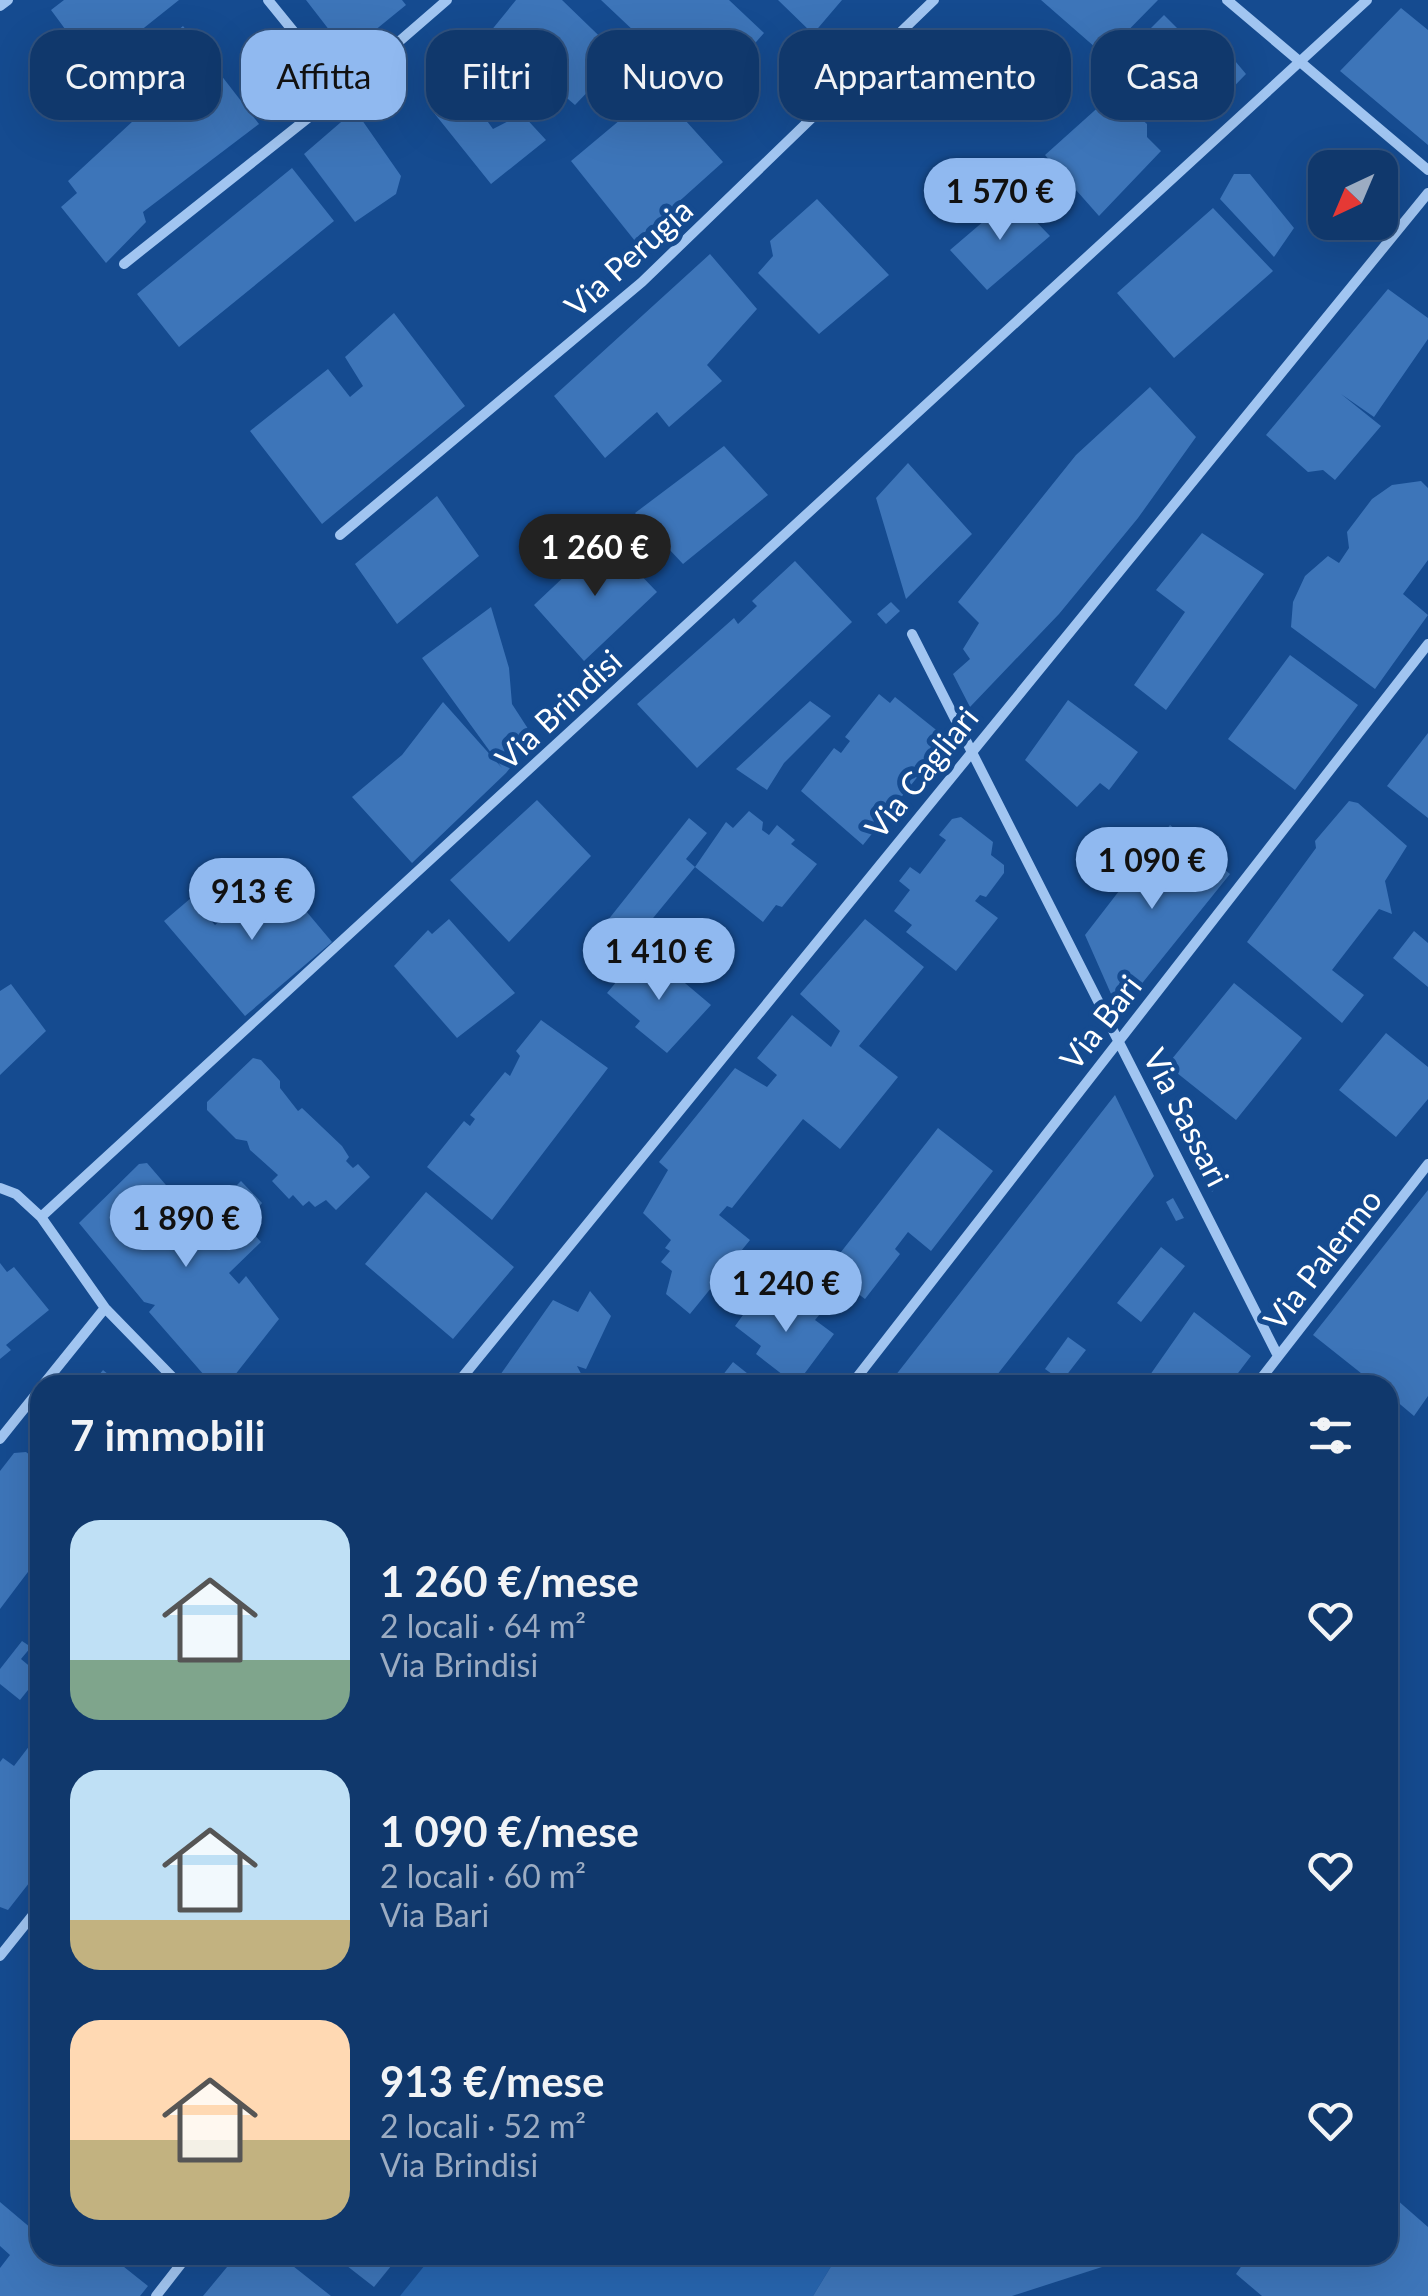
<!DOCTYPE html>
<html lang="it">
<head>
<meta charset="utf-8">
<style>
  :root { --surface:#10386c; --page:#1e4374; --text:#f1f3f6; --muted:#9cacc2; --line:#30527f; --accent:#90b9f0 }
  body { margin:0; font-family:Lato,sans-serif; background:var(--page); color:var(--text); height:100vh; display:flex; flex-direction:column; font-size:38px; white-space:nowrap }
  * { box-sizing:border-box; margin:0 }
  p { font-size:32px; color:var(--muted) }
  .icon { flex:none; width:55px; height:55px; fill:none; stroke:currentColor; stroke-width:2; stroke-linecap:round; stroke-linejoin:round }
  .map { position:relative; flex:1; overflow:hidden }
  .side { position:absolute; left:30px; top:1375px; width:1368px; height:890px; display:flex; flex-direction:column; background:var(--surface); border-radius:30px; box-shadow:0 10px 40px #0002,0 0 0 2px var(--line) }
  .side>* { flex:none }
  .banner { position:absolute; left:30px; top:30px; width:1370px; height:90px; display:flex; gap:20px }
  .needle { width:65px; rotate:224deg }
  .tools { position:absolute; left:1308px; top:150px; display:grid; gap:20px }
  .tools a { display:grid; place-items:center; width:90px; height:90px; border-radius:20px; background:var(--surface); box-shadow:0 10px 40px #0002,0 0 0 2px var(--line); font-size:50px }
  .price { position:absolute; translate:-50% -85px; padding:0 22px; border-radius:35px; background:var(--accent); color:#111; font-size:32px; line-height:65px; filter:drop-shadow(0 2px 5px #0008) }
  .price::after { content:''; position:absolute; left:50%; top:60px; width:30px; height:22px; margin-left:-15px; background:inherit; clip-path:polygon(0 0,100% 0,50% 100%) }
  .price.selected { background:#222; color:#fff }
  ul { padding:0; list-style:none }
  li { display:flex; align-items:center; gap:30px; height:250px; padding:0 40px }
  li span { display:grid; place-items:center; flex:none; width:280px; height:200px; border-radius:30px; color:#555 }
  li>.icon { margin-inline-start:auto }
  span .icon { width:120px; height:120px; fill:#fffc; stroke-width:1 }
  li b { font-size:42px }
  h2 { display:flex; justify-content:space-between; align-items:center; height:120px; padding:0 40px; font-size:42px }
  .pill { padding:0 35px; border-radius:30px; background:var(--surface); box-shadow:0 10px 40px #0002,0 0 0 2px var(--line); font-size:35px; line-height:90px }
  .pill.selected { background:var(--accent); color:#111 }
  .map>svg:first-child { display:block }
  .green { fill:#2765af }
  .building { fill:#3d75b9 }
  .lines { fill:none; stroke-linecap:round; stroke-linejoin:round }
  .street { stroke:#a1c5f1; stroke-width:10 }
  .labels { text-anchor:middle; dominant-baseline:central; stroke-width:10; stroke-linejoin:round; paint-order:stroke }
  .street-label { font-size:32px; fill:#fff; stroke:#154b90 }
</style>
</head>
<body>
<div class="map">
<svg width="1428" height="2296" viewBox="0 0 1428 2296">
  <rect width="100%" height="100%" fill="#154b90"/>
  <path class="green" d="M 433,2255 L 838,2255 L 813,2296 L 400,2296 Z"/>
  <path class="building" d="M 64,0 L 179,0 L 125,43 L 137,66 L 183,26 L 259,124 L 143,212 L 146,222 L 106,263 L 61,207 L 77,193 L 68,181 L 133,121 L 51,10 Z
    M 306,0 L 402,0 L 406,5 L 347,53 Z
    M 516,0 L 562,0 L 621,57 L 575,105 L 490,32 Z
    M 601,0 L 729,0 L 764,33 L 706,99 Z
    M 778,0 L 842,0 L 813,34 Z
    M 1041,0 L 1158,0 L 1104,55 Z
    M 1401,8 L 1428,30 L 1428,145 L 1340,71 Z
    M 1164,15 L 1209,60 L 1225,49 L 1246,74 L 1215,106 L 1145,34 Z
    M 462,86 L 493,129 L 522,114 L 546,140 L 491,184 L 430,108 Z
    M 657,89 L 723,162 L 635,241 L 571,161 Z
    M 1113,94 L 1147,124 L 1147,137 L 1161,151 L 1099,216 L 1045,155 Z
    M 355,110 L 401,176 L 396,194 L 355,222 L 304,154 Z
    M 292,168 L 334,221 L 179,347 L 137,294 Z
    M 1234,174 L 1250,174 L 1294,228 L 1274,257 L 1220,199 Z
    M 1012,197 L 1050,236 L 987,290 L 950,250 Z
    M 817,199 L 889,275 L 819,334 L 758,273 L 773,256 L 770,241 Z
    M 1213,208 L 1273,271 L 1174,358 L 1117,293 Z
    M 710,254 L 757,309 L 707,365 L 722,381 L 669,427 L 657,412 L 605,458 L 554,396 Z
    M 1388,289 L 1428,318 L 1428,339 L 1374,417 L 1341,394 L 1381,426 L 1335,480 L 1323,470 L 1308,472 L 1266,435 Z
    M 394,313 L 465,406 L 322,524 L 250,431 L 328,369 L 350,397 L 363,386 L 345,357 Z
    M 1150,387 L 1196,437 L 1138,518 L 1059,614 L 970,707 L 953,674 L 970,659 L 963,649 L 979,623 L 958,602 L 1076,455 Z
    M 724,446 L 768,495 L 683,564 L 635,513 Z
    M 908,463 L 972,534 L 906,599 L 876,498 Z
    M 1421,481 L 1428,488 L 1428,560 L 1403,594 L 1428,615 L 1375,689 L 1291,627 L 1293,602 L 1305,576 L 1328,556 L 1339,563 L 1349,548 L 1347,532 L 1372,499 L 1392,485 Z
    M 437,496 L 479,556 L 397,624 L 355,564 Z
    M 1202,533 L 1264,574 L 1166,710 L 1134,685 L 1185,612 L 1156,590 Z
    M 605,538 L 657,592 L 584,661 L 534,605 Z
    M 795,561 L 852,622 L 697,768 L 637,704 L 734,618 L 738,624 L 757,606 L 752,601 Z
    M 891,602 L 900,611 L 886,624 L 877,614 Z
    M 491,607 L 509,668 L 512,704 L 534,738 L 506,773 L 412,863 L 352,797 L 402,755 L 443,702 L 502,768 L 422,658 Z
    M 1290,655 L 1358,705 L 1295,790 L 1228,739 Z
    M 879,694 L 890,703 L 895,697 L 940,733 L 935,739 L 943,745 L 863,845 L 801,791 L 834,748 L 841,753 L 850,741 L 845,737 Z
    M 1068,700 L 1138,752 L 1109,790 L 1100,783 L 1077,807 L 1025,760 Z
    M 810,701 L 831,716 L 784,763 L 767,790 L 736,769 Z
    M 1428,733 L 1428,818 L 1387,786 Z
    M 537,800 L 591,856 L 509,942 L 450,880 Z
    M 1349,801 L 1358,803 L 1407,846 L 1385,881 L 1392,914 L 1379,909 L 1332,970 L 1364,995 L 1342,1023 L 1247,942 L 1316,848 L 1315,841 Z
    M 749,811 L 763,822 L 762,830 L 769,835 L 777,825 L 795,840 L 791,844 L 817,864 L 782,907 L 776,905 L 763,922 L 695,867 L 726,822 L 733,828 Z
    M 961,817 L 993,842 L 991,855 L 1004,865 L 1004,873 L 986,897 L 980,895 L 975,901 L 998,918 L 956,971 L 906,932 L 912,925 L 894,911 L 910,890 L 899,881 L 910,867 L 920,874 L 946,840 L 939,835 L 952,819 Z
    M 689,818 L 707,833 L 686,859 L 695,867 L 635,940 L 608,920 Z
    M 1170,825 L 1230,874 L 1119,1012 L 1085,935 Z
    M 275,874 L 332,942 L 245,1016 L 164,921 L 191,898 L 215,925 Z
    M 449,919 L 515,993 L 457,1038 L 394,966 L 428,930 L 432,934 Z
    M 865,919 L 924,967 L 859,1046 L 898,1077 L 840,1149 L 803,1119 L 732,1208 L 727,1206 L 719,1215 L 750,1240 L 690,1314 L 666,1294 L 672,1271 L 661,1262 L 670,1251 L 665,1248 L 671,1240 L 643,1213 L 668,1170 L 659,1162 L 735,1068 L 767,1087 L 777,1075 L 757,1058 L 792,1015 L 831,1047 L 840,1031 L 800,994 Z
    M 1414,931 L 1428,943 L 1428,987 L 1393,958 Z
    M 653,956 L 711,1005 L 667,1053 L 635,1027 L 640,1021 L 607,993 L 627,969 L 636,976 Z
    M 1234,983 L 1302,1038 L 1236,1120 L 1167,1065 Z
    M 11,984 L 46,1031 L 0,1075 L 0,991 Z
    M 541,1020 L 608,1068 L 492,1220 L 427,1167 L 464,1121 L 470,1126 L 475,1119 L 470,1115 L 505,1072 L 510,1076 L 520,1056 L 516,1051 Z
    M 1386,1033 L 1428,1067 L 1428,1099 L 1396,1137 L 1339,1090 Z
    M 253,1058 L 261,1060 L 280,1081 L 280,1088 L 298,1111 L 302,1108 L 342,1146 L 349,1157 L 346,1161 L 353,1168 L 358,1164 L 370,1177 L 336,1210 L 326,1200 L 315,1207 L 309,1201 L 303,1206 L 293,1195 L 289,1199 L 272,1181 L 278,1175 L 250,1150 L 247,1141 L 236,1139 L 207,1110 L 207,1102 Z
    M 1115,1095 L 1154,1176 L 989,1385 L 888,1385 Z
    M 938,1128 L 993,1171 L 931,1251 L 908,1232 L 895,1249 L 900,1254 L 865,1299 L 837,1278 L 833,1282 L 823,1275 Z
    M 1205,1151 L 1222,1179 L 1212,1192 L 1195,1159 Z
    M 147,1163 L 178,1199 L 173,1205 L 184,1216 L 189,1212 L 206,1231 L 209,1249 L 236,1226 L 216,1206 L 241,1181 L 262,1203 L 253,1214 L 262,1223 L 253,1233 L 261,1242 L 229,1273 L 239,1284 L 246,1276 L 279,1319 L 227,1385 L 211,1383 L 149,1312 L 155,1305 L 144,1302 L 79,1223 L 139,1164 Z
    M 1428,1190 L 1428,1396 L 1414,1416 L 1388,1394 L 1388,1385 L 1376,1385 L 1313,1335 Z
    M 426,1192 L 514,1267 L 453,1339 L 365,1264 Z
    M 1173,1198 L 1184,1218 L 1176,1221 L 1166,1202 Z
    M 1161,1247 L 1185,1266 L 1141,1322 L 1117,1303 Z
    M 0,1263 L 7,1272 L 14,1267 L 49,1310 L 6,1345 L 11,1350 L 0,1359 Z
    M 590,1291 L 611,1316 L 586,1369 L 577,1366 L 587,1385 L 506,1385 L 498,1378 L 553,1300 L 578,1312 Z
    M 792,1292 L 820,1314 L 815,1320 L 834,1334 L 796,1385 L 756,1354 L 761,1346 L 735,1326 L 756,1297 L 777,1312 Z
    M 1194,1312 L 1251,1356 L 1229,1385 L 1143,1385 Z
    M 1068,1337 L 1086,1350 L 1062,1381 L 1045,1369 Z
    M 733,1362 L 762,1385 L 715,1385 Z
    M 103,1370 L 121,1385 L 91,1385 Z
    M 26,1452 L 40,1463 L 40,1556 L 0,1609 L 0,1471 L 14,1453 Z
    M 22,1641 L 31,1647 L 21,1659 L 40,1675 L 20,1700 L 0,1684 L 0,1669 Z
    M 40,1732 L 40,1869 L 8,1910 L 0,1907 L 0,1762 L 3,1758 L 14,1766 Z
    M 1388,2192 L 1428,2227 L 1428,2296 L 1262,2296 L 1236,2274 L 1249,2255 L 1388,2255 Z
    M 0,2202 L 32,2229 L 40,2218 L 40,2255 L 109,2255 L 148,2286 L 140,2296 L 0,2296 L 0,2268 L 10,2255 L 0,2246 Z
    M 237,2255 L 279,2255 L 331,2296 L 203,2296 Z
    M 333,2255 L 400,2255 L 374,2287 Z
    M 838,2255 L 1127,2255 L 1130,2258 L 1012,2296 L 813,2296 Z"/>
  <g class="lines">
    <path class="street" d="M 268,0 L 342,91
      M 1227,0 L 1428,170
      M 0,6 L 8,0
      M 124,264 L 342,91 L 447,0
      M 340,535 L 642,282 L 934,0
      M 912,634 L 1278,1356
      M 0,1188 L 16,1194 L 41,1217 L 1367,0
      M 41,1217 L 105,1308 L 180,1385
      M 43,1385 L 105,1308
      M 456,1385 L 1428,193
      M 851,1385 L 1428,644
      M 1256,1385 L 1428,1164
      M 0,1439 L 40,1389
      M 0,1956 L 40,1906
      M 156,2296 L 188,2255"/>
  </g>
  <g class="labels">
    <g class="street-label">
      <text transform="translate(628 257) rotate(-42)">Via Perugia</text>
      <text transform="translate(558 709) rotate(-43)">Via Brindisi</text>
      <text transform="translate(921 772) rotate(-51)">Via Cagliari</text>
      <text transform="translate(1100 1022) rotate(-52)">Via Bari</text>
      <text transform="translate(1187 1117) rotate(63)">Via Sassari</text>
      <text transform="translate(1322 1259) rotate(-52)">Via Palermo</text>
    </g>
  </g>
</svg>
<div class="tools">
<a><svg class="needle" viewBox="-14 -14 28 28"><path d="M0-13l5 13h-10z" fill="#e53935"/><path d="M0 13l5-13h-10z" fill="#9cacc2"/></svg></a>
</div>
<b class="price" style="left:1000px;top:243px">1 570 €</b>
<b class="price selected" style="left:595px;top:599px">1 260 €</b>
<b class="price" style="left:1152px;top:912px">1 090 €</b>
<b class="price" style="left:252px;top:943px">913 €</b>
<b class="price" style="left:659px;top:1003px">1 410 €</b>
<b class="price" style="left:186px;top:1270px">1 890 €</b>
<b class="price" style="left:786px;top:1335px">1 240 €</b>
<div class="banner">
<a class="pill">Compra</a>
<a class="pill selected">Affitta</a>
<a class="pill">Filtri</a>
<a class="pill">Nuovo</a>
<a class="pill">Appartamento</a>
<a class="pill">Casa</a>
</div>
<section class="side">
<h2>7 immobili<svg class="icon" aria-label="filters" viewBox="0 0 24 24"><path d="M4 7h16M4 17h16"/><circle cx="9" cy="7" r="2"/><circle cx="15" cy="17" r="2"/></svg></h2>
<ul>
<li><span style="background:linear-gradient(#bfe0f5 70%,#7fa58c 0)"><svg class="icon" aria-label="home" viewBox="0 0 24 24"><path d="M3 11l9-7 9 7M6 9v11h12V9"/></svg></span><div><b>1 260 €/mese</b><p>2 locali · 64 m²</p><p>Via Brindisi</p></div><svg class="icon" aria-label="heart" viewBox="0 0 24 24"><path d="M12 20l-8-8c-3-5 5-10 8-4 3-6 11-1 8 4z"/></svg></li>
<li><span style="background:linear-gradient(#bfe0f5 75%,#c2b280 0)"><svg class="icon" aria-label="home" viewBox="0 0 24 24"><path d="M3 11l9-7 9 7M6 9v11h12V9"/></svg></span><div><b>1 090 €/mese</b><p>2 locali · 60 m²</p><p>Via Bari</p></div><svg class="icon" aria-label="heart" viewBox="0 0 24 24"><path d="M12 20l-8-8c-3-5 5-10 8-4 3-6 11-1 8 4z"/></svg></li>
<li><span style="background:linear-gradient(#ffd9b3 60%,#c2b280 0)"><svg class="icon" aria-label="home" viewBox="0 0 24 24"><path d="M3 11l9-7 9 7M6 9v11h12V9"/></svg></span><div><b>913 €/mese</b><p>2 locali · 52 m²</p><p>Via Brindisi</p></div><svg class="icon" aria-label="heart" viewBox="0 0 24 24"><path d="M12 20l-8-8c-3-5 5-10 8-4 3-6 11-1 8 4z"/></svg></li>
</ul>
</section>
</div>
</body>
</html>
